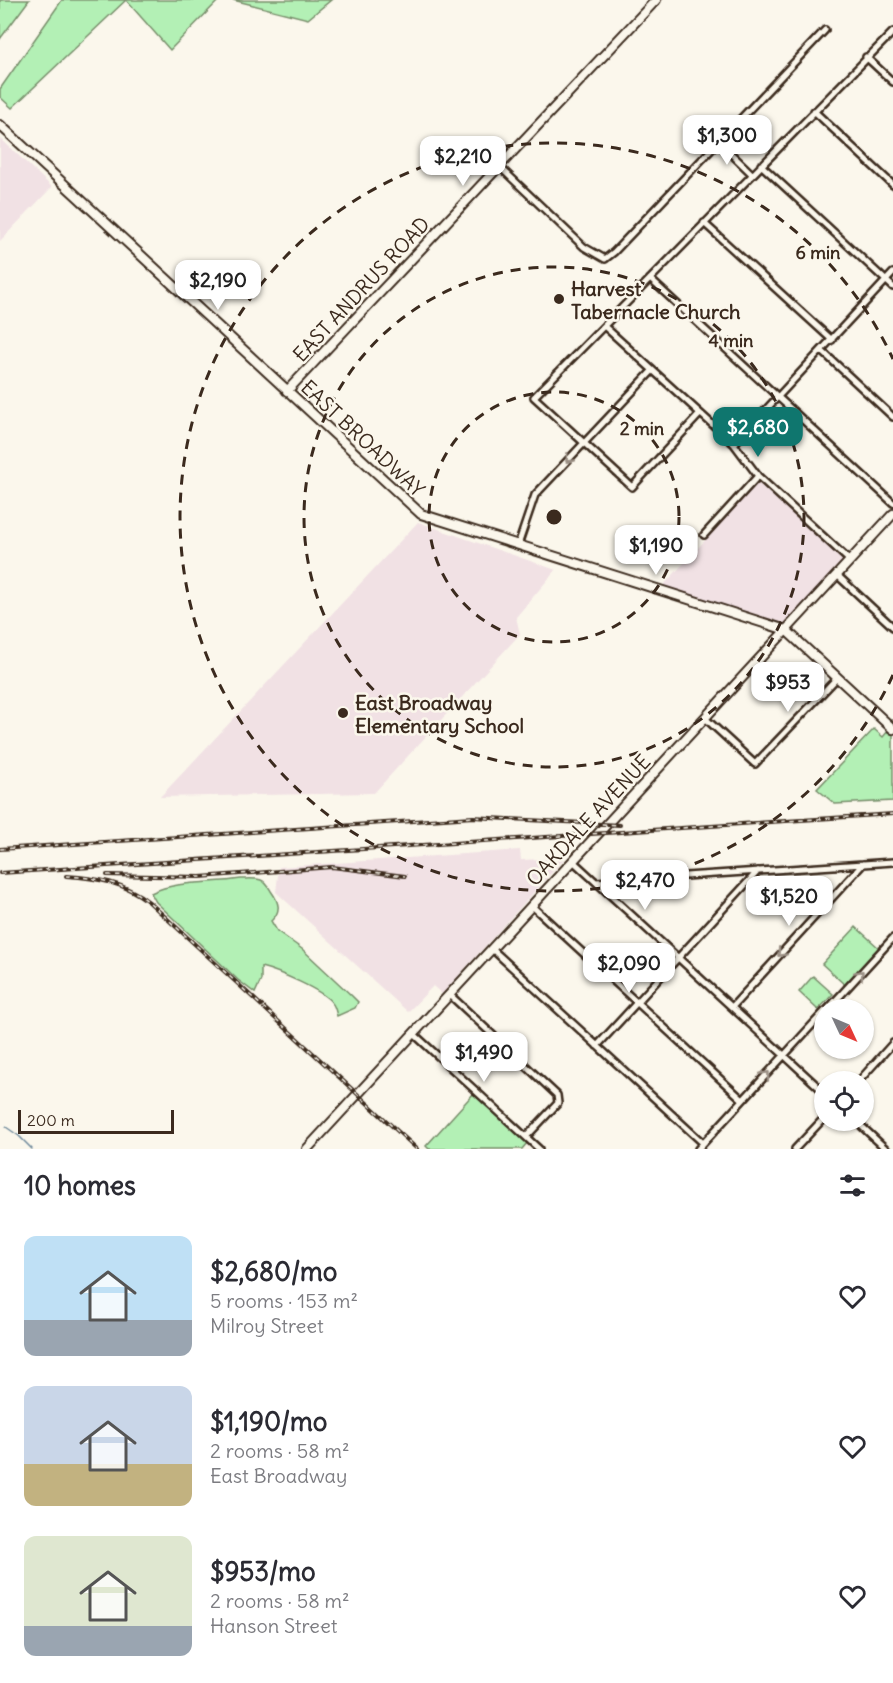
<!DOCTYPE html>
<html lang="en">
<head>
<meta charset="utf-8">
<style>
  :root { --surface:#fff; --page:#f7f7f7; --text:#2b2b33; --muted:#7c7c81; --accent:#0f766e }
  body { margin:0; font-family:Delius,sans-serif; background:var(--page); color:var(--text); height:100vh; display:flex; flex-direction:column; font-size:22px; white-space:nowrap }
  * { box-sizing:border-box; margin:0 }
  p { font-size:20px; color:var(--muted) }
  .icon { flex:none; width:33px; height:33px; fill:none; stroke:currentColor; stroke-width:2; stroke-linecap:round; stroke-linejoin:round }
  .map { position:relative; height:1149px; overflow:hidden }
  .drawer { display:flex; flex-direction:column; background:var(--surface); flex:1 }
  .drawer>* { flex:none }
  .needle { width:39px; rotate:134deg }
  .tools { position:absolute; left:814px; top:999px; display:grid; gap:12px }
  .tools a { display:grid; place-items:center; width:60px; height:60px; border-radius:50%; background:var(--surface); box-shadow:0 2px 4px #0004; font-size:30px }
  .scale { position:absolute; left:18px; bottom:15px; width:156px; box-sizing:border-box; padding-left:6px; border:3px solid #3b2a1e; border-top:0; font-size:16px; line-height:21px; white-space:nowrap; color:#3b2a1e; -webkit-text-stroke:4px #fbf7ec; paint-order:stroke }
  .price { position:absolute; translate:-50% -51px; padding:0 14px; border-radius:12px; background:#fff; color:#222; font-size:20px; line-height:39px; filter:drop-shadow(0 2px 3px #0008) }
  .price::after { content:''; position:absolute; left:50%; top:36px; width:18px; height:14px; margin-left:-9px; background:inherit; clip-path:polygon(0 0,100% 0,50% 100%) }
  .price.on { background:var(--accent); color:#fff }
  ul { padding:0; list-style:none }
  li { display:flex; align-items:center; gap:18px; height:150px; padding:0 24px }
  li span { display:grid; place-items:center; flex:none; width:168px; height:120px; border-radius:12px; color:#555 }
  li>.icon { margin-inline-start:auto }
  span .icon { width:72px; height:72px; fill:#fffc; stroke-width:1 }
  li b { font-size:26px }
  h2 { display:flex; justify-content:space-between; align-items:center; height:72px; padding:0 24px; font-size:26px }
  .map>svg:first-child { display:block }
  .built { fill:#f1e1e4 }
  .green { fill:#b3f0b5; stroke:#778d6a; stroke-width:1.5 }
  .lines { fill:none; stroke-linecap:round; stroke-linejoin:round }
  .stream { stroke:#6f8a9c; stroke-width:1.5 }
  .street-casing { stroke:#3b2a1e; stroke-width:10 }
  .secondary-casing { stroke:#3b2a1e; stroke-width:12 }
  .street { stroke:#fbf7ec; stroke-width:5 }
  .secondary { stroke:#fbf7ec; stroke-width:8 }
  .rail-casing { stroke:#3b2a1e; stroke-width:4 }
  .rail { stroke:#fbf7ec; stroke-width:1.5; stroke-dasharray:4.5; stroke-linecap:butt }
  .oneway { stroke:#9b9085 }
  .ring { fill:none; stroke:#3b2a1e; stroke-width:3; stroke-dasharray:10 8 }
  .poi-dot { fill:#3b2a1e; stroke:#fbf7ec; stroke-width:2 }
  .labels { text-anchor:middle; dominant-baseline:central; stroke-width:5; stroke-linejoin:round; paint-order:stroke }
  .poi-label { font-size:20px; font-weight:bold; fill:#3b2a1e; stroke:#fbf7ec; text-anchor:start }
  .street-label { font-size:20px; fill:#3b2a1e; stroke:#fbf7ec }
  .centre { fill:#3b2a1e; stroke:#fbf7ec; stroke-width:3 }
  .ring-label { font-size:18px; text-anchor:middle; font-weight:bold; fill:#3b2a1e; stroke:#fbf7ec; stroke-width:5; stroke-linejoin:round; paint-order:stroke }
</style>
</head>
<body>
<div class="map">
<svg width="893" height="1149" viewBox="0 0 893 1149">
  <rect width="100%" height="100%" fill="#fbf7ec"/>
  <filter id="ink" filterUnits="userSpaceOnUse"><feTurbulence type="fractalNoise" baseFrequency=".0167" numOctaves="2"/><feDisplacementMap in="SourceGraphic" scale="12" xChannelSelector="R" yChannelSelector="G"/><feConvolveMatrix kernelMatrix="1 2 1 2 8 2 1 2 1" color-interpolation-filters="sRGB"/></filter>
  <g filter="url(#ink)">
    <path class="built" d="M 0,138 L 52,187 L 0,241 Z
      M 758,483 L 846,562 L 784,627 L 661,588 Z
      M 418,522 L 556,570 L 516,617 L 520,634 L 374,793 L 160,797 Z
      M 520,850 L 521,860 L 565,858 L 442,994 L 433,986 L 408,1012 L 276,892 L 279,867 Z"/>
    <path class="green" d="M 0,0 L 29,0 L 0,39 Z
      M 62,0 L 219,0 L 170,50 L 126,0 L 12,108 L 0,97 L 0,89 Z
      M 233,0 L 331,0 L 308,19 Z
      M 874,729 L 883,737 L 888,731 L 893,735 L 893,801 L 835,804 L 817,789 Z
      M 241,879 C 247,879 255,878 261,880 C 266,882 268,886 271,891 C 279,902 282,911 271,921 L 277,931 L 302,949 L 351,995 L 358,1002 L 355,1008 L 337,1016 C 336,1012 335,1006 332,1003 C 323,990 277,971 261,967 L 261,980 L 255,993 L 238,980 L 156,902 L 151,893 C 178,880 212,884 241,879 Z
      M 856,927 L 879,948 L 845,985 L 822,964 Z
      M 813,976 L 833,994 L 818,1010 L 799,992 Z
      M 474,1093 L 527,1143 L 522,1149 L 429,1149 L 426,1146 Z"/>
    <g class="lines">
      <path class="stream" d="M 6,1127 L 19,1136 L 32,1149"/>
      <g class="street-casing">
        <path id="street" d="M 866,57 L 893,82
          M 814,111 L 893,185
          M 719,142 L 752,174
          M 761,165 L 893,287
          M 500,167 L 584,247 L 605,259 L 614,252 L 825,30
          M 704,223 L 832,340
          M 650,279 L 893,503
          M 604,326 L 734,444 L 758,476 L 850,561
          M 822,351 L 893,417
          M 700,414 L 632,487 L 534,397 L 893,32
          M 734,444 L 893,273
          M 704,535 L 758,476
          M 518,545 L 535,495 L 652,371
          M 837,575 L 893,627
          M 705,718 L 755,764 L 837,678
          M 573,861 L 825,1093
          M 596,882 L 893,862
          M 532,906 L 743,1100
          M 492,949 L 703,1143
          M 450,995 L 557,1095 L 558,1103 L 526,1137
          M 732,1007 L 863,864
          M 827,1010 L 893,938
          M 414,1034 L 539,1149
          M 597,1046 L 758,871
          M 858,1082 L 893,1043
          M 855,1120 L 886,1149
          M 698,1149 L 825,1011
          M 795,1149 L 825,1117"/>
      </g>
      <g class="secondary-casing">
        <path id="secondary" d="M 0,125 L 421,514 L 786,630 L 893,729
          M 287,391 L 656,0
          M 307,1149 L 893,514"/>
      </g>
      <use href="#street" class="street"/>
      <use href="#secondary" class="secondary"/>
      <g class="rail-casing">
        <path id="rail" d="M 0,849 L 473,817 L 620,825
          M 0,873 L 893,814
          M 107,875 L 200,877 L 332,867 L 405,876
          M 66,876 C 97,878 124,882 149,902 L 417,1149"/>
      </g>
      <use href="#rail" class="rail"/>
    </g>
    <defs><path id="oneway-chevron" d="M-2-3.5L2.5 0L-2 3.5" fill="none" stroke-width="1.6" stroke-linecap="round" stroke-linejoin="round" transform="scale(1.5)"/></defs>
    <g class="oneway">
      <use href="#oneway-chevron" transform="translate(569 459) rotate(134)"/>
      <use href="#oneway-chevron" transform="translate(781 953) rotate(133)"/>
      <use href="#oneway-chevron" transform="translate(860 974) rotate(-47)"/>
      <use href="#oneway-chevron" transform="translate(766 1075) rotate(-47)"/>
    </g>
  </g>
  <g class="ring">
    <circle cx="554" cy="517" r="125"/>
    <circle cx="554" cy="517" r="250"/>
    <path d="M893 675A374 374 0 1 1 893 359"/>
  </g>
  <g class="poi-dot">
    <circle cx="559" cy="299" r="6"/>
    <circle cx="343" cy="713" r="6"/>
  </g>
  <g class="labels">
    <g class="poi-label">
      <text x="571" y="288">Harvest<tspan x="571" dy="23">Tabernacle Church</tspan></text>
      <text x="355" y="702">East Broadway<tspan x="355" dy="23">Elementary School</tspan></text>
    </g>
    <g class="street-label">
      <text transform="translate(361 289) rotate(-47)">EAST ANDRUS ROAD</text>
      <text transform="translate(363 438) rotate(43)">EAST BROADWAY</text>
      <text transform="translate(588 820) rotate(-47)">OAKDALE AVENUE</text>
    </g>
  </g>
  <circle cx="554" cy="517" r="9" class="centre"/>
  <g class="ring-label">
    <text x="818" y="259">6 min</text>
    <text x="731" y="347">4 min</text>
    <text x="642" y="435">2 min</text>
  </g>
</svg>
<div class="tools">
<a><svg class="needle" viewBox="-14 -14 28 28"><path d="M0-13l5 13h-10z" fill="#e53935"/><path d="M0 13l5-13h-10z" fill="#7c7c81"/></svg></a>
<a><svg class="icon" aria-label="locate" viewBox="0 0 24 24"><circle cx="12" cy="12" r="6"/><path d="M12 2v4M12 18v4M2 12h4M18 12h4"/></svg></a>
</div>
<div class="scale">200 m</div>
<b class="price" style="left:727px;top:166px">$1,300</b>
<b class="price" style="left:463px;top:187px">$2,210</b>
<b class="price" style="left:218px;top:311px">$2,190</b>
<b class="price on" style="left:758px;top:458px">$2,680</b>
<b class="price" style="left:656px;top:576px">$1,190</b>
<b class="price" style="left:788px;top:713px">$953</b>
<b class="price" style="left:645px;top:911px">$2,470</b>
<b class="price" style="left:789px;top:927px">$1,520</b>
<b class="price" style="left:629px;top:994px">$2,090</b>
<b class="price" style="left:484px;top:1083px">$1,490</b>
</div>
<section class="drawer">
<h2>10 homes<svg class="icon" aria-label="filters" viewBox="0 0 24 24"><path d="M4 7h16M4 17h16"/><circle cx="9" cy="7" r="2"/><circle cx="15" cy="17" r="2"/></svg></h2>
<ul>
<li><span style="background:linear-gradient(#bfe0f5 70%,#9aa5b1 0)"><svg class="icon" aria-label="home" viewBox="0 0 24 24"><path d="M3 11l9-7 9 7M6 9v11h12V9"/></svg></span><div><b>$2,680/mo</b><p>5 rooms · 153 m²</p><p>Milroy Street</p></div><svg class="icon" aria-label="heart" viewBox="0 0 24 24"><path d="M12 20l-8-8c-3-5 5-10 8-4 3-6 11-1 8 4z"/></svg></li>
<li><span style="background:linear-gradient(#c9d6e8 65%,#c2b280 0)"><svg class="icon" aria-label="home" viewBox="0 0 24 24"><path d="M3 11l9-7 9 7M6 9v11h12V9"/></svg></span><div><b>$1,190/mo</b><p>2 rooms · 58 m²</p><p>East Broadway</p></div><svg class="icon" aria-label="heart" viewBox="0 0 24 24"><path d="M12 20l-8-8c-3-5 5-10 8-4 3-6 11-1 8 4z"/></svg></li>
<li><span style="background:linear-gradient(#dfe7d0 75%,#9aa5b1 0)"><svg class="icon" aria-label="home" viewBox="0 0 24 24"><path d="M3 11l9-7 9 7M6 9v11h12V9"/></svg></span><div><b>$953/mo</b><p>2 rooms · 58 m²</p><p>Hanson Street</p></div><svg class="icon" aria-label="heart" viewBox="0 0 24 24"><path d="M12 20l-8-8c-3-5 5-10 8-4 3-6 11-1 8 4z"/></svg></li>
</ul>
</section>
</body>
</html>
